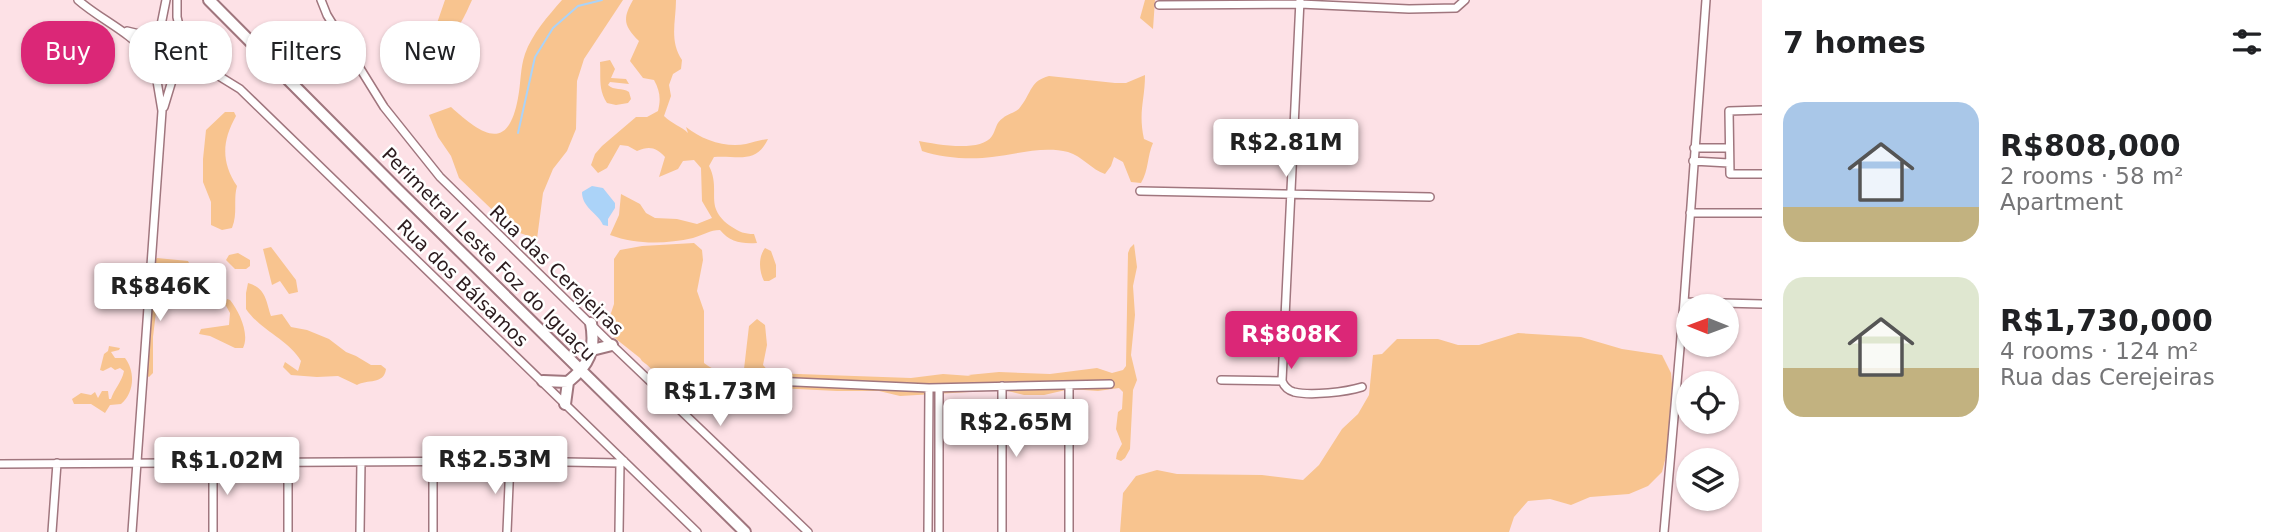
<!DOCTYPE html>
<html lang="en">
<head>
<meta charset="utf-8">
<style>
  :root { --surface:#fff; --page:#f6f6f6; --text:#202124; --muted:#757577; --accent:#db2777 }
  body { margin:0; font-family:"DejaVu Sans",sans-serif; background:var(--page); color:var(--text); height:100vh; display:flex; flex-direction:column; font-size:26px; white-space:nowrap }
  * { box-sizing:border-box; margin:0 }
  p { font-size:23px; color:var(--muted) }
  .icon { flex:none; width:38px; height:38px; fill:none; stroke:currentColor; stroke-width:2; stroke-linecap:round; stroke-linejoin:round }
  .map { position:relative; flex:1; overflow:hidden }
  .panel { display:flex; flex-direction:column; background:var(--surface); width:525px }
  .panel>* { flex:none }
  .hud { position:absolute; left:21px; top:21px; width:665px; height:63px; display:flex; gap:14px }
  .needle { width:46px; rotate:271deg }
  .tools { position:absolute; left:1676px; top:294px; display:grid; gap:14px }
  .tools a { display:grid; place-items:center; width:63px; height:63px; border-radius:50%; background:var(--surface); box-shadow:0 2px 5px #0004; font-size:35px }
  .price { position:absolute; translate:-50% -60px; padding:0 16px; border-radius:7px; background:#fff; color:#222; font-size:23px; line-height:46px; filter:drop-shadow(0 2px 4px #0008) }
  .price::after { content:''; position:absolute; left:50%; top:42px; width:21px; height:16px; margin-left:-10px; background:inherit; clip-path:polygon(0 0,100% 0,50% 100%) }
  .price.on { background:var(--accent); color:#fff }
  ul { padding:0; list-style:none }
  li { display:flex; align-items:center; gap:21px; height:175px; padding:0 21px }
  li span { display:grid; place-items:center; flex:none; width:196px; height:140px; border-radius:21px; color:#555 }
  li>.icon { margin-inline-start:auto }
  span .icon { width:84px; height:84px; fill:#fffc; stroke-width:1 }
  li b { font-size:30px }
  h2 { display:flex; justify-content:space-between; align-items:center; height:84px; padding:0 21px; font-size:30px }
  .pill { padding:0 24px; border-radius:28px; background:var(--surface); box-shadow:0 2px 5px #0004; font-size:24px; line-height:63px }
  .pill.on { background:var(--accent); color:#fff }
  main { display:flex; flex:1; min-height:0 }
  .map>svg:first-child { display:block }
  .green { fill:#f8c48f }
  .water { fill:#abd3f8 }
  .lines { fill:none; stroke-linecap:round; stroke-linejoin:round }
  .stream { stroke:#abd3f8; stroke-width:2 }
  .minor-casing { stroke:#a0767e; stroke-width:10 }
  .highway-casing { stroke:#a0767e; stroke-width:14 }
  .minor { stroke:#fff; stroke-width:7 }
  .highway { stroke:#fff; stroke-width:10 }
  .labels { text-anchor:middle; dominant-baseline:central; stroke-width:5; stroke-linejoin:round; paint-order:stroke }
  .street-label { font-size:19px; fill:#2a1a1d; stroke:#fff }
</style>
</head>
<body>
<main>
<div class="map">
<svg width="1762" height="532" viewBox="0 0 1762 532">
  <rect width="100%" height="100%" fill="#fde1e6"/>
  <path class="green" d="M 445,0 L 472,0 C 464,17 459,33 440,39 L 435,29 Z
    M 562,0 L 623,0 L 584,59 L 577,81 L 576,129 L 567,151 L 553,169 L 543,193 L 537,239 L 520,233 L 506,223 L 459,178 L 451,156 L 438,137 L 429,115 L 451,107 C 481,134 508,154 518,98 C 521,83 520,69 525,54 C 532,34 548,16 562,0 Z
    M 633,0 L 676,0 C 676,21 669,41 682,60 L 681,69 L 673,74 L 669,85 L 671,96 L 664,116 C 672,124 681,126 688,133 L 686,127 C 702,140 726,148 746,144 C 754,142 760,140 768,139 C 756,165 737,155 714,157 L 709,166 C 722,191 702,207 732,227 C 740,232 744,234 754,234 L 757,243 C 741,244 730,242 720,230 C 710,230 703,235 693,238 C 666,244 637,245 610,235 L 619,215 L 621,194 L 640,204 L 646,213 L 655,218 L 677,219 L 697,224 L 712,218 L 702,201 L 701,168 L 694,160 L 683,161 L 678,169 L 659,177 L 665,157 C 656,147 649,146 637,151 L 628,146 L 620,145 L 607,168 L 598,173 L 591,165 L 595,154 L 602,146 L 636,117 L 647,117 L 658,111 C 661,99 660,91 654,80 L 643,78 L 630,61 L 639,41 C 624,26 622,19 633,0 Z
    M 1145,0 L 1155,0 L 1153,29 L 1140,18 Z
    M 610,60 L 615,69 L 611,78 L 626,79 L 629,84 L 610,82 L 608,85 C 614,91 622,87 629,92 L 631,99 L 628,103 L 616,105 L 607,103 C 598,89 601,78 600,62 Z
    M 1145,75 C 1145,100 1138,112 1144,139 L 1153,143 C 1147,156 1149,170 1141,183 L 1131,182 L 1123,162 L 1114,157 L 1111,166 L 1105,174 C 1092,170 1082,156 1068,152 C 1043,146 1017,154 992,157 C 972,160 942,158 922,151 L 919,141 C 935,144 981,153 992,136 C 996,130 996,122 1003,118 C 1009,113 1017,113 1021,106 C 1032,92 1030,81 1049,76 L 1115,83 L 1126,83 Z
    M 225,112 L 234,112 L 236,116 C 222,141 221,162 237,186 C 233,200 238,213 232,228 L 222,230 L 211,225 L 211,202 L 203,182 L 203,159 L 206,130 Z
    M 694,243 L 702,250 L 703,260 L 697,291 L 704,311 L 704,363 C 717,374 729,371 744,369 L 749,326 L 757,319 L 765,325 L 767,345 L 763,365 L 770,373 L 911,378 L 943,374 L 971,376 L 968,375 L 999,372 L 1050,374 L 1097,368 L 1112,373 L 1123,370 L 1126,366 L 1128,253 L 1130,248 L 1134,244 L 1137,267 L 1133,286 L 1135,315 L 1131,355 L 1137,380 L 1133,390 L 1130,449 L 1125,458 L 1121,461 L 1116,459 L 1117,453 L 1122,444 L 1116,429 L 1118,412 L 1122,409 L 1123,392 L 1119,388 L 1098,391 L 1070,389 L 1044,395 L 1024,395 L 1004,390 L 900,396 L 879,391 L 837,391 L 719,385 L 691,373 L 690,383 C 667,392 659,373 642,361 L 640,358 L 611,335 L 607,325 L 614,304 L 614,259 L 620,250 L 642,246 Z
    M 271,247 L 296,280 L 298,292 L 289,294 L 280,281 L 272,285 L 263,249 Z
    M 765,248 L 771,251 L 776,265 L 776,277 L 769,281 L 764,281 C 759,271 758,257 765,248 Z
    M 238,253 L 250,260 L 250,266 L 246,269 L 235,269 L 226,260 L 229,255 Z
    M 157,258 L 188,261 L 191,267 L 181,271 L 161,270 L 153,337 L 153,373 L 149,377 L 144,374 L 154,289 L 153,262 Z
    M 248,283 C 266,288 266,301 271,316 L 282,314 L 291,327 L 307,330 L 329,339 L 346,352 L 356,356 L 371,365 L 381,365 L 386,369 C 384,385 367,379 357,385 L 338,376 L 317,377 L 291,375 L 283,367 L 285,362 L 298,371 L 301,361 C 288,339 261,331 246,309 L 246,293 Z
    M 227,299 L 230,300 C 239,311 250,334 243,348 L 235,348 L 210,336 L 199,334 L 201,329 L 229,325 L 230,313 L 225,304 Z
    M 1518,333 L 1581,337 L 1622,349 L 1662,355 L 1671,373 L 1673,394 L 1672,433 L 1662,472 L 1648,486 L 1629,494 L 1590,497 L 1571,505 L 1550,499 L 1528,501 L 1514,517 L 1509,532 L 1120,532 L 1123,493 L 1136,476 L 1157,470 L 1177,474 L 1262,475 L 1303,480 L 1319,465 L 1342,429 L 1358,414 L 1369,395 L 1373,355 L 1382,354 L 1397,339 L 1438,339 L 1458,345 L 1479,345 Z
    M 109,346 L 120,348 L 119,350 L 111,352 L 115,358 L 125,358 C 135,371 135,392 121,404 L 110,405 L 105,413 L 91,404 L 74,404 L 72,399 L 81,393 L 91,395 L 95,392 L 98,398 L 102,391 L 108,391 L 109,399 L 111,399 C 114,389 122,382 124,371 L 120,368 L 115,370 L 111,367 L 103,371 L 100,370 L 104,354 L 108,351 Z"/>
  <path class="water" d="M 592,186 L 603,188 L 615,203 L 615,208 L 608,219 L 608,226 L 603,225 C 598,213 582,208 582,192 Z"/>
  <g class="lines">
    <path class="stream" d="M 518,133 L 535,57 L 553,28 L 578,6 L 602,0"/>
    <g class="minor-casing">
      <path id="minor" d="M 78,0 C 101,20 129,31 148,55
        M 177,0 L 177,17 L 182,38
        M 321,0 L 327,15 L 384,107 L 440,177 L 612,345 L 808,532
        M 1159,5 L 1300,4 L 1409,9 L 1456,8 L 1465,0
        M 127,31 L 156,38
        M148 54a20 20 0 1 1 40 0a20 20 0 1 1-40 0Z
        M 159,35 L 166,0
        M 189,52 L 201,65 L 240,89 L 697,532
        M 164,107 L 174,74
        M 1762,110 L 1729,111 L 1730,174 L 1762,174
        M 1694,148 L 1729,148
        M 1693,161 L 1729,163
        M 1140,191 L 1430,197
        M 1690,213 L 1762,213
        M 1684,302 L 1762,304
        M 753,380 L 929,388 L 1110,384
        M 1221,380 L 1282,381 C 1284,386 1287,390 1294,392 C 1311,396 1346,392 1362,387
        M 1282,381 L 1300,0
        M 939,388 L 939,532
        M 213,462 L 213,532
        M 288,462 L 288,532
        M 0,464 L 510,461 L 620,463 L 624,461
        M 52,532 L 57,463
        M 132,532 L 162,111 L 155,69
        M 360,532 L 361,462
        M 433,532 L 433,462
        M 507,532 L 510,461
        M 619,532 L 620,463
        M 928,532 L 929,388
        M 1002,532 L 1002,386
        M 1069,532 L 1069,385
        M 1664,532 L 1684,302 L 1706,0"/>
    </g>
    <g class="highway-casing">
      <path id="highway" d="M 209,0 L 398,190 L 745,532
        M 592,350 L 612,345
        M 543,381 L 568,382
        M 565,404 L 568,382 C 589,365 596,350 591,323"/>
    </g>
    <use href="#minor" class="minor"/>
    <use href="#highway" class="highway"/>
  </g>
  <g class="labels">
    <g class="street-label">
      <text transform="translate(489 254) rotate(45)">Perimetral Leste Foz do Iguaçu</text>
      <text transform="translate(557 270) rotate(44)">Rua das Cerejeiras</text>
      <text transform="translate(463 283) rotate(44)">Rua dos Bálsamos</text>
    </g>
  </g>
</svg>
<div class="tools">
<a><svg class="needle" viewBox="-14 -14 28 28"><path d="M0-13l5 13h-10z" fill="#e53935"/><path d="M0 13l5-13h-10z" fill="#757577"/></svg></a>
<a><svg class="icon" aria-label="locate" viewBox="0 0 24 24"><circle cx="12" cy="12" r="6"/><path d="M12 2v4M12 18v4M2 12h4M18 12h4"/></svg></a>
<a><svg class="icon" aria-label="layers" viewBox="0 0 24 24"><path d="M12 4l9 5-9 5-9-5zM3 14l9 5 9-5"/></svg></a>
</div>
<b class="price" style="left:1286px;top:179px">R$2.81M</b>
<b class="price" style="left:160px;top:323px">R$846K</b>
<b class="price on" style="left:1291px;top:371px">R$808K</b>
<b class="price" style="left:720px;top:428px">R$1.73M</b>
<b class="price" style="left:1016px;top:459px">R$2.65M</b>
<b class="price" style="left:495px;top:496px">R$2.53M</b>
<b class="price" style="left:227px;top:497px">R$1.02M</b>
<div class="hud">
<a class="pill on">Buy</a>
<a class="pill">Rent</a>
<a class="pill">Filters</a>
<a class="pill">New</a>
</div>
</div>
<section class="panel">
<h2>7 homes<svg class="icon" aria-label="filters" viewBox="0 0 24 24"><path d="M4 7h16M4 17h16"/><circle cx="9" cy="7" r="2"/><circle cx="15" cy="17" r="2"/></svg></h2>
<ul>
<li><span style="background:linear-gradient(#a9c7e8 75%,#c2b280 0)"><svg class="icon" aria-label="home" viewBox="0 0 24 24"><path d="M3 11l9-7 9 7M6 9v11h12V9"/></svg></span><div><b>R$808,000</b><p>2 rooms · 58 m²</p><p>Apartment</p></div></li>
<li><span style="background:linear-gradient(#dfe7d0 65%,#c2b280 0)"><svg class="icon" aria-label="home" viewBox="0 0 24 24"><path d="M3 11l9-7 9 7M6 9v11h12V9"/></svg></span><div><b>R$1,730,000</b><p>4 rooms · 124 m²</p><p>Rua das Cerejeiras</p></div></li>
</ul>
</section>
</main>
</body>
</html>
